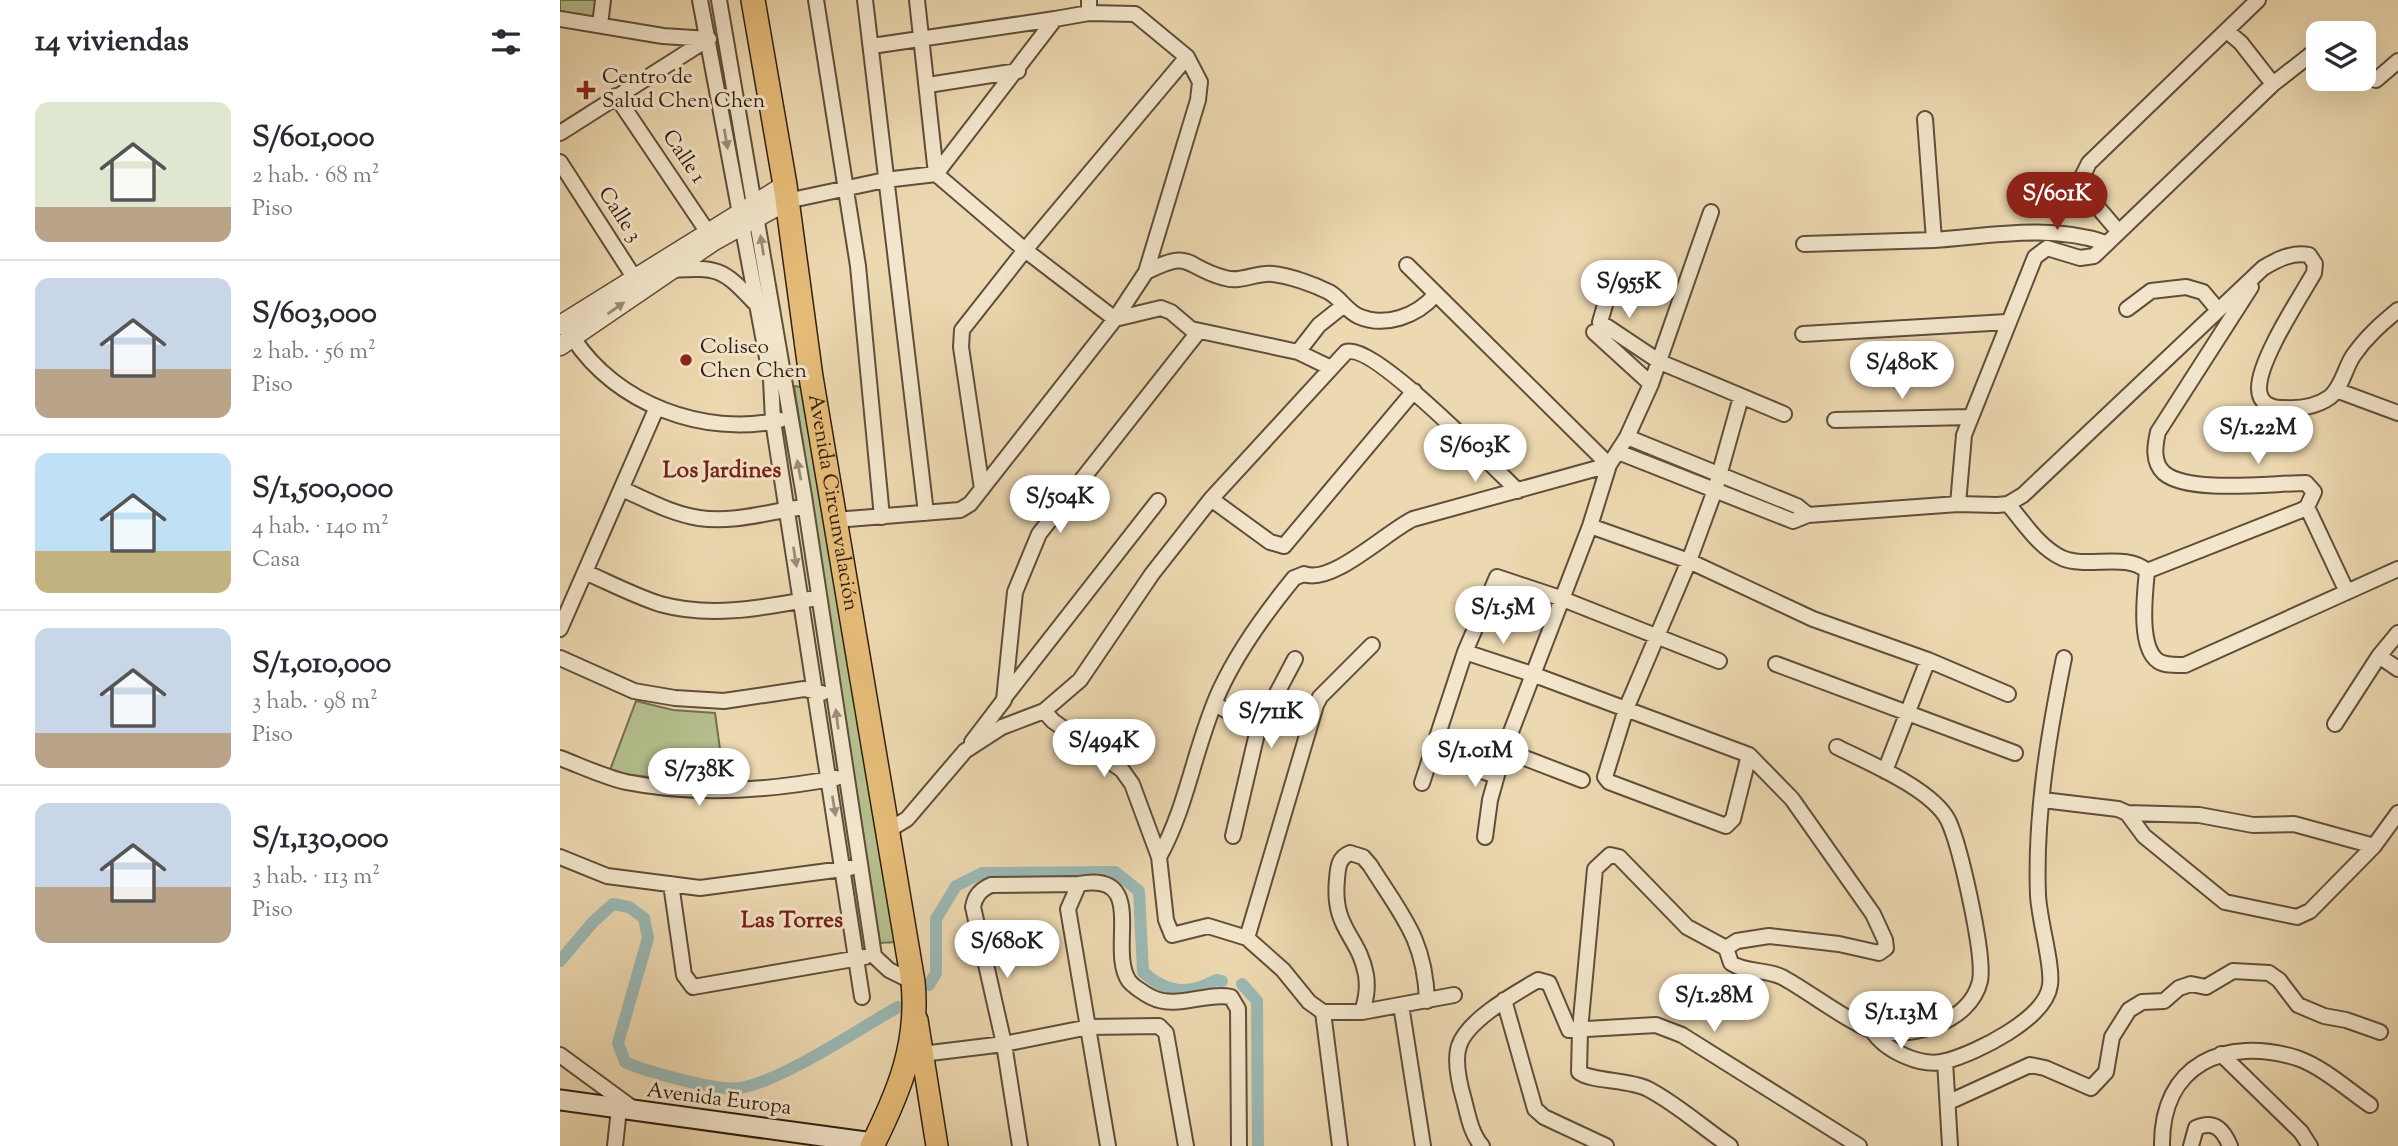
<!DOCTYPE html>
<html lang="es">
<head>
<meta charset="utf-8">
<style>
  :root { --surface:#fff; --page:#f2f2f3; --text:#2b2b33; --muted:#7c7c81; --line:#e1e1e2; --accent:#8f2418 }
  body { margin:0; font-family:"Sorts Mill Goudy",serif; background:var(--page); color:var(--text); height:100vh; display:flex; flex-direction:column; font-size:26px; white-space:nowrap }
  * { box-sizing:border-box; margin:0 }
  p { font-size:23px; color:var(--muted) }
  .icon { flex:none; width:38px; height:38px; fill:none; stroke:currentColor; stroke-width:2; stroke-linecap:round; stroke-linejoin:round }
  .map { position:relative; flex:1; overflow:hidden }
  .panel { display:flex; flex-direction:column; background:var(--surface); width:560px }
  .panel>* { flex:none }
  .tools { position:absolute; left:1746px; top:21px; display:grid; gap:14px }
  .tools a { display:grid; place-items:center; width:70px; height:70px; border-radius:14px; background:var(--surface); box-shadow:0 7px 28px #0002; font-size:35px }
  .price { position:absolute; translate:-50% -60px; padding:0 16px; border-radius:24px; background:#fff; color:#222; font-size:23px; line-height:46px; filter:drop-shadow(0 2px 4px #0008) }
  .price::after { content:''; position:absolute; left:50%; top:42px; width:21px; height:16px; margin-left:-10px; background:inherit; clip-path:polygon(0 0,100% 0,50% 100%) }
  .price.on { background:var(--accent); color:#fff }
  ul { padding:0; list-style:none }
  li { display:flex; align-items:center; gap:21px; height:175px; padding:0 35px }
  li+li { border-top:2px solid var(--line) }
  li span { display:grid; place-items:center; flex:none; width:196px; height:140px; border-radius:14px; color:#555 }
  li>.icon { margin-inline-start:auto }
  span .icon { width:84px; height:84px; fill:#fffc; stroke-width:1 }
  li b { font-size:30px }
  h2 { display:flex; justify-content:space-between; align-items:center; height:84px; padding:0 35px; font-size:30px }
  main { display:flex; flex:1; min-height:0 }
  .map>svg:first-child { display:block }
  .green { fill:#b5c08e; stroke:#737051; stroke-width:2 }
  .lines { fill:none; stroke-linecap:round; stroke-linejoin:round }
  .canal { stroke:#9bb9b5; stroke-width:12 }
  .minor-casing { stroke:#604e3b; stroke-width:18 }
  .tertiary-casing { stroke:#604e3b; stroke-width:21 }
  .secondary-casing { stroke:#311f14; stroke-width:23 }
  .primary-casing { stroke:#311f14; stroke-width:24 }
  .trunk-casing { stroke:#311f14; stroke-width:26 }
  .minor { stroke:#f3e6cc; stroke-width:14 }
  .tertiary { stroke:#f3e6cc; stroke-width:18 }
  .secondary { stroke:#f3e6cc; stroke-width:19 }
  .primary { stroke:#e6bc78; stroke-width:21 }
  .trunk { stroke:#e6bc78; stroke-width:23 }
  .oneway { fill:#9c8c79 }
  .poi-dot { fill:#8f2418; stroke:#f3e6cc; stroke-width:2.5 }
  .labels { text-anchor:middle; dominant-baseline:central; stroke-width:6; stroke-linejoin:round; paint-order:stroke }
  .poi-label { font-size:21px; fill:#311f14; stroke:#f3e6cc; text-anchor:start }
  .street-label { font-size:21px; fill:#311f14; stroke:#f3e6cc }
  .neighbourhood-label { font-size:23px; font-weight:bold; fill:#7a1f14; stroke:#f3e6cc }
</style>
</head>
<body>
<main>
<section class="panel">
<h2>14 viviendas<svg class="icon" aria-label="filters" viewBox="0 0 24 24"><path d="M4 7h16M4 17h16"/><circle cx="9" cy="7" r="2"/><circle cx="15" cy="17" r="2"/></svg></h2>
<ul>
<li><span style="background:linear-gradient(#dfe7d0 75%,#b9a48a 0)"><svg class="icon" aria-label="home" viewBox="0 0 24 24"><path d="M3 11l9-7 9 7M6 9v11h12V9"/></svg></span><div><b>S/601,000</b><p>2 hab. · 68 m²</p><p>Piso</p></div></li>
<li><span style="background:linear-gradient(#c9d6e8 65%,#b9a48a 0)"><svg class="icon" aria-label="home" viewBox="0 0 24 24"><path d="M3 11l9-7 9 7M6 9v11h12V9"/></svg></span><div><b>S/603,000</b><p>2 hab. · 56 m²</p><p>Piso</p></div></li>
<li><span style="background:linear-gradient(#bfe0f5 70%,#c2b280 0)"><svg class="icon" aria-label="home" viewBox="0 0 24 24"><path d="M3 11l9-7 9 7M6 9v11h12V9"/></svg></span><div><b>S/1,500,000</b><p>4 hab. · 140 m²</p><p>Casa</p></div></li>
<li><span style="background:linear-gradient(#c9d6e8 75%,#b9a48a 0)"><svg class="icon" aria-label="home" viewBox="0 0 24 24"><path d="M3 11l9-7 9 7M6 9v11h12V9"/></svg></span><div><b>S/1,010,000</b><p>3 hab. · 98 m²</p><p>Piso</p></div></li>
<li><span style="background:linear-gradient(#c9d6e8 60%,#b9a48a 0)"><svg class="icon" aria-label="home" viewBox="0 0 24 24"><path d="M3 11l9-7 9 7M6 9v11h12V9"/></svg></span><div><b>S/1,130,000</b><p>3 hab. · 113 m²</p><p>Piso</p></div></li>
</ul>
</section>
<div class="map">
<svg width="1838" height="1146" viewBox="0 0 1838 1146">
  <rect width="100%" height="100%" fill="#edd9b1"/>
  <filter id="stains"><feTurbulence type="fractalNoise" baseFrequency=".00286" numOctaves="4"/><feColorMatrix values="0 0 0 0 .2 0 0 0 0 .09 0 0 0 0 .02 0 0 0 .5 -.17"/></filter>
  <radialGradient id="worn" r=".72"><stop offset=".6" stop-color="#630" stop-opacity="0"/><stop offset="1" stop-color="#630" stop-opacity=".3"/></radialGradient>
  <path class="green" d="M 0,0 L 37,0 L 34,19 L 0,12 Z
    M 234,386 L 248,388 L 335,942 L 320,943 Z
    M 76,701 L 113,710 L 155,713 L 165,785 L 61,774 L 50,770 Z"/>
  <g class="lines">
    <path class="canal" d="M 0,961 L 33,922 L 53,904 L 69,907 L 84,918 L 88,938 L 58,1043 L 65,1062 C 84,1071 160,1092 180,1088 C 222,1081 297,1030 338,1007
      M 682,984 L 697,1001 L 698,1146
      M 369,985 L 376,973 L 376,919 L 396,886 L 422,873 L 555,872 L 579,891 L 583,972 C 607,994 629,995 656,980 L 662,981"/>
    <g class="minor-casing">
      <path id="minor" d="M 140,0 L 211,379 L 213,421 L 302,997
        M 159,0 L 244,496 L 314,956 L 329,970 L 353,982
        M 256,0 L 298,266 L 322,517
        M 305,0 L 366,513
        M 357,0 L 376,174
        M 0,19 L 103,36 L 149,39
        M 40,25 L 43,0
        M 1667,31 L 1681,43 L 1713,84
        M 312,46 L 495,19
        M 1804,75 L 1816,80 L 1838,61
        M 368,85 L 458,71
        M 56,96 L 153,240
        M 1365,119 L 1374,240 C 1430,236 1491,224 1546,243
        M 0,133 L 148,39
        M 0,162 L 79,285
        M 376,174 L 495,19 L 529,13 L 529,0
        M 227,201 L 325,180 L 376,174 L 465,250 L 555,319 L 601,308 L 611,312 L 631,329 L 738,352 L 771,368
        M 1558,231 L 1523,190 L 1521,179 L 1529,163 L 1698,0
        M 1244,244 L 1374,240
        M 111,270 C 158,267 162,268 194,302
        M 586,272 C 633,248 623,267 665,278 C 681,283 696,272 713,274 C 730,276 753,284 769,292 C 780,298 786,310 798,316 C 825,328 857,316 875,295
        M 1054,274 L 1040,322 L 1100,362 L 1224,414
        M 1567,309 L 1591,291 L 1626,287 L 1643,292 L 1658,310
        M 1034,332 L 1091,384
        M 1243,334 L 1447,322
        M 13,338 C 56,404 144,437 220,420
        M 738,352 L 759,325 L 783,306
        M 1776,390 L 1838,413
        M 1181,397 L 1155,490 L 1129,561 L 1066,709 L 1045,777 L 1049,782 L 1166,826 L 1173,819 L 1189,755
        M 1275,420 L 1410,417
        M 1058,452 L 1233,521 L 1248,515 L 1237,506 L 1067,437
        M 62,489 C 87,500 112,514 139,518 C 171,523 205,513 237,508
        M 422,489 L 401,347 L 402,330 L 465,250 L 627,57
        M 651,499 L 710,542 L 724,546 L 854,391
        M 1398,504 L 1404,435 L 1475,257 L 1487,248 L 1520,258 L 1534,256 L 1713,84 L 1759,48
        M 1448,504 C 1464,523 1479,547 1502,558 C 1528,569 1566,552 1587,571 C 1585,593 1578,647 1598,661 C 1606,666 1616,665 1625,665 L 1838,569
        M 1747,507 L 1787,592
        M 1248,515 L 1398,504 L 1437,505 L 1448,504 L 1463,495 L 1703,268 C 1718,259 1732,252 1749,255 L 1755,264 L 1754,273 C 1739,299 1699,360 1699,388 C 1699,404 1711,408 1724,408 C 1741,409 1756,407 1770,397 C 1782,387 1785,368 1793,356 C 1806,337 1821,324 1838,310
        M 275,520 L 400,510 L 410,504 L 555,319 L 586,272 L 638,100 L 640,82 L 627,57 L 575,14 L 529,13
        M 1030,526 L 1129,561 L 1253,619 L 1368,660 L 1448,694
        M 1587,571 L 1742,510 L 1747,507 L 1754,492 L 1746,483 C 1712,483 1629,494 1604,473 C 1592,462 1595,445 1598,432 L 1691,287
        M 25,572 C 50,583 75,596 100,604 C 150,618 201,608 251,599
        M 0,629 L 97,407
        M 905,652 L 972,674 L 1189,755 L 1232,799 L 1313,914 L 1325,940 L 1326,948 L 1319,953 L 1279,944 L 1209,936 L 1177,941 L 1166,948 L 1171,963 C 1186,973 1206,969 1222,977 C 1245,989 1294,1026 1314,1031 C 1351,1039 1410,1023 1420,981 C 1425,955 1400,845 1388,820 C 1372,789 1307,762 1277,747
        M 1819,656 L 1838,669
        M 0,658 L 74,691 L 115,698 L 164,701 L 244,689 L 262,693
        M 1216,664 L 1455,753
        M 444,698 L 598,501
        M 655,704 L 698,729
        M 484,711 L 493,721 L 562,770 L 572,784 L 599,857 L 606,920 L 612,935 L 648,926 L 687,938 L 723,970 L 749,1002 L 763,1012 L 802,1012 L 894,995
        M 1775,724 L 1819,656 L 1838,633
        M 412,742 L 444,700 L 455,592 L 479,534 L 639,331
        M 870,753 L 936,776
        M 0,758 C 21,766 44,777 66,782 C 136,796 207,791 276,778
        M 1325,771 L 1368,660
        M 1022,780 L 944,750 L 1030,526 L 1049,465 L 1067,437 L 1091,384 L 1151,212
        M 862,783 L 905,652 L 937,577 L 1000,598 L 1159,661
        M 1483,800 L 1558,809 L 1567,813 L 1584,836 L 1665,902 L 1737,917 L 1750,911 L 1814,846 L 1838,813
        M 1567,813 L 1639,815 L 1693,825 L 1734,824 L 1814,846
        M 327,831 L 347,819 L 405,751 L 442,727 L 484,711 L 520,680 L 592,574 L 651,499 L 786,352 C 813,342 934,468 958,491
        M 673,836 L 698,729 L 735,659
        M 925,837 L 930,800 L 944,750
        M 0,857 L 47,876 L 140,888 L 290,868
        M 599,857 C 628,805 635,744 660,690 C 678,651 707,611 734,578 L 744,574 C 772,585 826,532 853,519 L 1049,465 L 847,265
        M 111,884 L 124,975 L 133,987 L 305,957
        M 687,938 L 756,705 L 760,697 L 812,645
        M 1166,948 L 1127,927 L 1059,857 L 1050,855 L 1035,869 L 1020,1030 L 1019,1072 C 1032,1082 1068,1079 1088,1089 C 1117,1104 1143,1128 1170,1146
        M 944,1000 L 975,1109 L 984,1117 L 1046,1146
        M 841,1005 L 863,1146
        M 763,1012 L 780,1146
        M 802,1012 C 806,999 808,989 806,975 C 799,935 772,930 777,879 C 778,868 778,858 790,853 L 803,857 L 810,865 C 842,916 865,939 867,1001
        M 1312,1030 C 1325,1051 1362,1068 1386,1061 C 1416,1053 1486,1019 1490,985 C 1493,965 1479,920 1478,895 C 1475,816 1488,737 1504,658
        M 362,1054 L 444,1044 L 529,1027 L 599,1026 L 606,1033 L 626,1146
        M 1661,1054 L 1741,1132 L 1750,1146
        M 0,1055 L 75,1110
        M 1385,1061 L 1390,1146
        M 1389,1102 L 1470,1065 L 1485,1068 L 1531,1088 L 1546,1072 L 1552,1037 L 1569,1010 L 1582,1002 L 1604,1001 L 1619,988 L 1631,984 L 1646,987 L 1673,971 L 1709,973 L 1719,980 L 1738,1005 L 1764,1016 L 1786,1020 L 1820,1032
        M 55,1146 L 59,1109
        M 460,1146 L 444,1044 L 413,907 C 415,896 420,890 431,885 L 519,884
        M 548,1146 L 508,909 L 519,884 C 589,871 547,949 569,981 C 573,986 585,994 591,997 C 617,1010 644,992 671,997 L 678,1009 L 679,1146
        M 922,1146 C 911,1134 908,1115 904,1100 C 900,1086 894,1061 899,1046 C 907,1020 956,993 978,980 L 989,983 L 1009,1030 L 1096,1025 L 1122,1035 L 1299,1146
        M 1602,1146 C 1601,1064 1665,1036 1737,1058 C 1763,1067 1788,1090 1810,1105
        M 1631,1146 L 1636,1128 C 1654,1120 1663,1129 1670,1146"/>
    </g>
    <g class="tertiary-casing">
      <path id="tertiary" d="M 0,325 L 225,185
        M 0,346 L 154,241 L 227,201"/>
    </g>
    <g class="secondary-casing">
      <path id="secondary" d="M 0,1100 L 313,1143"/>
    </g>
    <g class="primary-casing">
      <path id="primary" d="M 357,1020 L 377,1146"/>
    </g>
    <g class="trunk-casing">
      <g id="trunk">
        <path id="s1" d="M 193,0 L 225,185 L 251,377 L 353,982 C 359,1044 339,1092 312,1146"/>
      </g>
    </g>
    <use href="#minor" class="minor"/>
    <use href="#tertiary" class="tertiary"/>
    <use href="#secondary" class="secondary"/>
    <use href="#primary" class="primary"/>
    <use href="#trunk" class="trunk"/>
  </g>
  <defs><path id="oneway-solid" d="M-6-.8H1V-3.2L6.5 0L1 3.2V.8H-6Z" transform="scale(1.75)"/></defs>
  <g class="oneway">
    <use href="#oneway-solid" transform="translate(166 139) rotate(80)"/>
    <use href="#oneway-solid" transform="translate(202 245) rotate(-99)"/>
    <use href="#oneway-solid" transform="translate(56 308) rotate(-35)"/>
    <use href="#oneway-solid" transform="translate(239 470) rotate(-101)"/>
    <use href="#oneway-solid" transform="translate(235 557) rotate(81)"/>
    <use href="#oneway-solid" transform="translate(277 719) rotate(-97)"/>
    <use href="#oneway-solid" transform="translate(274 806) rotate(81)"/>
  </g>
  <g class="poi-dot">
    <path d="M22.5 79.5h7v7h7v7h-7v7h-7v-7h-7v-7h7z"/>
    <circle cx="126" cy="360" r="7"/>
  </g>
  <g class="labels">
    <g class="poi-label">
      <text x="42" y="78">Centro de<tspan x="42" dy="24">Salud Chen Chen</tspan></text>
      <text x="140" y="348">Coliseo<tspan x="140" dy="24">Chen Chen</tspan></text>
    </g>
    <g class="street-label">
      <text transform="translate(123 157) rotate(56)">Calle 1</text>
      <text transform="translate(59 215) rotate(57)">Calle 3</text>
      <text stroke="none"><textPath href="#s1" startOffset="509">Avenida Circunvalación</textPath></text>
      <text transform="translate(159 1100) rotate(7)">Avenida Europa</text>
    </g>
    <g class="neighbourhood-label">
      <text x="162" y="471">Los Jardines</text>
      <text x="232" y="921">Las Torres</text>
    </g>
  </g>
  <rect width="100%" height="100%" filter="url(#stains)"/>
  <rect width="100%" height="100%" fill="url(#worn)"/>
</svg>
<div class="tools">
<a><svg class="icon" aria-label="layers" viewBox="0 0 24 24"><path d="M12 4l9 5-9 5-9-5zM3 14l9 5 9-5"/></svg></a>
</div>
<b class="price on" style="left:1497px;top:232px">S/601K</b>
<b class="price" style="left:1069px;top:320px">S/955K</b>
<b class="price" style="left:1342px;top:401px">S/480K</b>
<b class="price" style="left:1698px;top:466px">S/1.22M</b>
<b class="price" style="left:915px;top:484px">S/603K</b>
<b class="price" style="left:500px;top:535px">S/504K</b>
<b class="price" style="left:943px;top:646px">S/1.5M</b>
<b class="price" style="left:711px;top:750px">S/711K</b>
<b class="price" style="left:544px;top:779px">S/494K</b>
<b class="price" style="left:915px;top:789px">S/1.01M</b>
<b class="price" style="left:139px;top:808px">S/738K</b>
<b class="price" style="left:447px;top:980px">S/680K</b>
<b class="price" style="left:1154px;top:1034px">S/1.28M</b>
<b class="price" style="left:1341px;top:1051px">S/1.13M</b>
</div>
</main>
</body>
</html>
